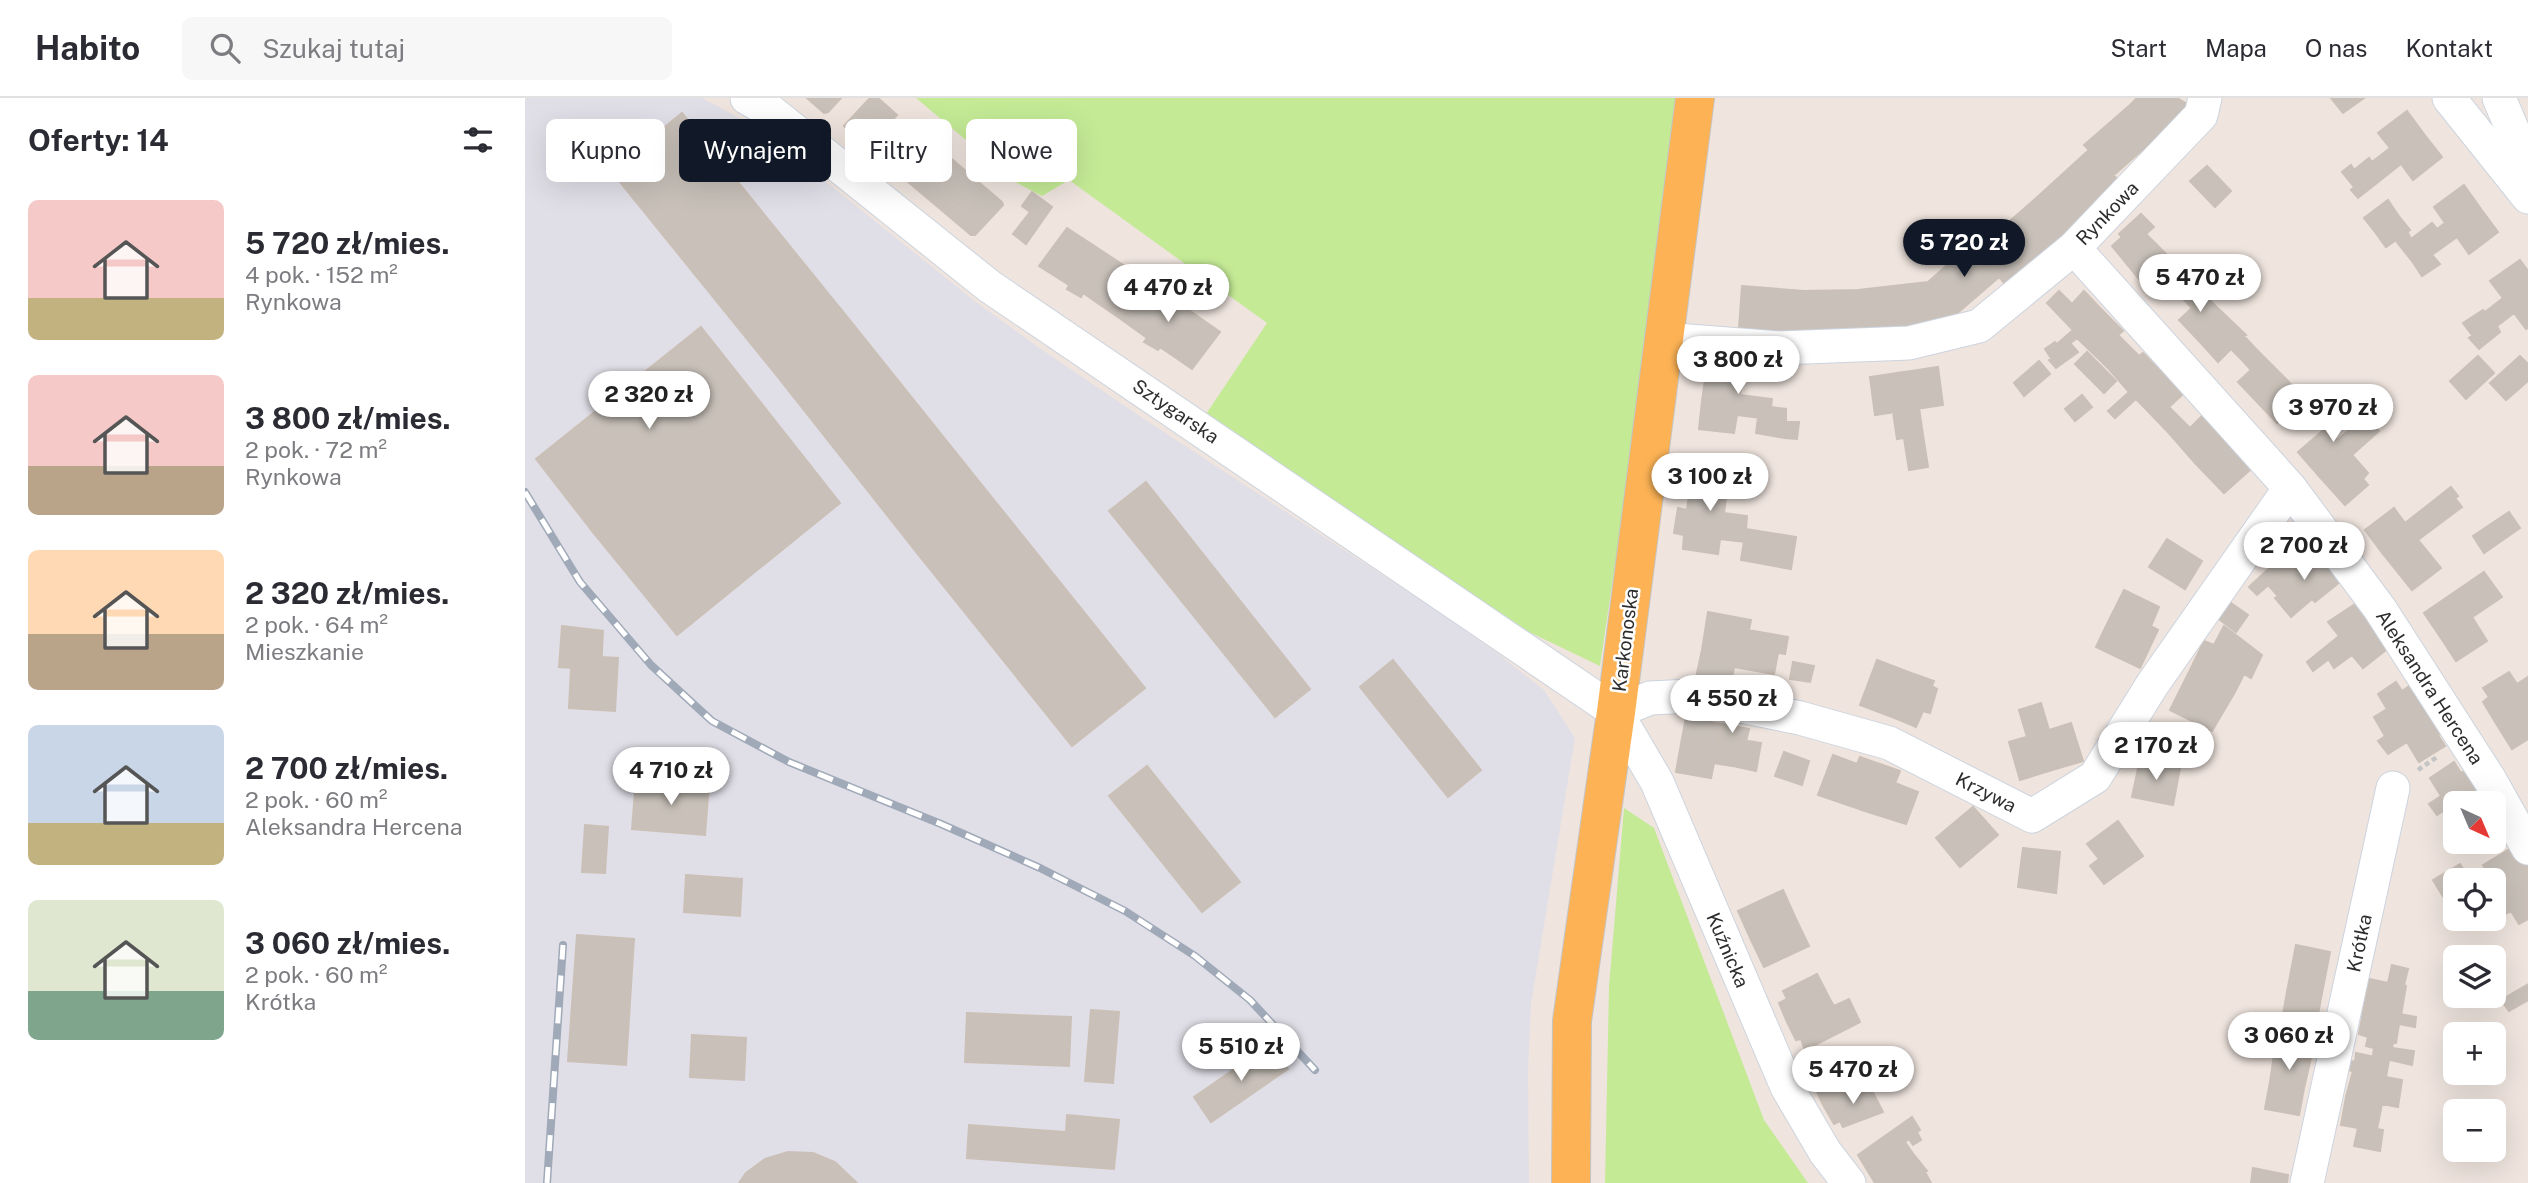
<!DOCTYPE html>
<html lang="pl">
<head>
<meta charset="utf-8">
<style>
  :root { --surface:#fff; --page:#f7f7f7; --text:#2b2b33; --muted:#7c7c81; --line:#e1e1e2; --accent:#111827 }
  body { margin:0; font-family:"Public Sans",sans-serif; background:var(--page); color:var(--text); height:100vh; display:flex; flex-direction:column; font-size:26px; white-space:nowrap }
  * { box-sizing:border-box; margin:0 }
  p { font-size:23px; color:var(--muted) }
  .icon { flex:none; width:38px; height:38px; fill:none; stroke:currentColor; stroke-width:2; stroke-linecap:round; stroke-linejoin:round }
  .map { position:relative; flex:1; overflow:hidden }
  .sheet { display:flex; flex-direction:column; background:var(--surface); width:525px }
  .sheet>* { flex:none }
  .guide { position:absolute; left:21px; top:21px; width:665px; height:63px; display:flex; gap:14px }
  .needle { width:46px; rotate:136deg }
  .buttons { position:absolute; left:1918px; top:693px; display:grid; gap:14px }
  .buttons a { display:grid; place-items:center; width:63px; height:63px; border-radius:10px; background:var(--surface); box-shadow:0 7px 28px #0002; font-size:35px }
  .price { position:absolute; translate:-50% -60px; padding:0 16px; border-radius:24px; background:#fff; color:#222; font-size:23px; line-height:46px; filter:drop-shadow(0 2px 4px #0008) }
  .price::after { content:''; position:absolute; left:50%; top:42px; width:21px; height:16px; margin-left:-10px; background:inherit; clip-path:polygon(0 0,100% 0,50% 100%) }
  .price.on { background:var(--accent); color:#fff }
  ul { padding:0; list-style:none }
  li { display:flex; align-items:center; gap:21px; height:175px; padding:0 28px }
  li span { display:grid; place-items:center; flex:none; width:196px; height:140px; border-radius:10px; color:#555 }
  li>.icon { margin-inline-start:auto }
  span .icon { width:84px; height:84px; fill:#fffc; stroke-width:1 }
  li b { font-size:30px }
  h2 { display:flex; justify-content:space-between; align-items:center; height:84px; padding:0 28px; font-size:30px }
  .pill { padding:0 24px; border-radius:10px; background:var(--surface); box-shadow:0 7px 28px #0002; font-size:24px; line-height:63px }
  .pill.on { background:var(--accent); color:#fff }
  header { display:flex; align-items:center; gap:42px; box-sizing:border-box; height:98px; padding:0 35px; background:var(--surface); border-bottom:2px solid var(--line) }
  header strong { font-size:33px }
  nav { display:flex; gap:38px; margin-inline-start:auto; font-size:24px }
  .search { width:490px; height:63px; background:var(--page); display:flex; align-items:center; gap:18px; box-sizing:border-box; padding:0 24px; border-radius:10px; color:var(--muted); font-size:26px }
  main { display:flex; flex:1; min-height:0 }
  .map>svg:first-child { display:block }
  .industrial { fill:#e0dfe7 }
  .green { fill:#c4ea96 }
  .building { fill:#c8c0b9; stroke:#cbc0b7; stroke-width:2 }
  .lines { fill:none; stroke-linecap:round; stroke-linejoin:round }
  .minor-casing { stroke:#ccd4df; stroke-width:35 }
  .primary-casing { stroke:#c4c4c4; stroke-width:40 }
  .path { stroke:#c4c4c4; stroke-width:4.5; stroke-dasharray:5 3.5; stroke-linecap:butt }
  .minor { stroke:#fff; stroke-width:33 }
  .primary { stroke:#fdb355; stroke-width:38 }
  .rail-casing { stroke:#a0a9b8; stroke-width:8 }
  .rail { stroke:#fff; stroke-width:5; stroke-dasharray:16; stroke-linecap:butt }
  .labels { text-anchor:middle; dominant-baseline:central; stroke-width:5; stroke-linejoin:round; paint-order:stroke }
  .street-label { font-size:19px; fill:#2d2d2d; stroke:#fff }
</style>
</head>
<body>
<header>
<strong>Habito</strong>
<div class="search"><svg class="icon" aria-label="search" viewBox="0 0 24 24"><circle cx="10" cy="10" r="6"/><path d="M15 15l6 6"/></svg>Szukaj tutaj</div>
<nav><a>Start</a><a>Mapa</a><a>O nas</a><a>Kontakt</a></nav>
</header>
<main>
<section class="sheet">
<h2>Oferty: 14<svg class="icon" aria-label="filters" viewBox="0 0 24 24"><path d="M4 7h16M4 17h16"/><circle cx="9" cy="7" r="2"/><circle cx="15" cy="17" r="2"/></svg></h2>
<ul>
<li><span style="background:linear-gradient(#f6c9c9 70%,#c2b280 0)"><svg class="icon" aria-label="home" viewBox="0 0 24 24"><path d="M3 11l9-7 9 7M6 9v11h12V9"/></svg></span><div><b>5 720 zł/mies.</b><p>4 pok. · 152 m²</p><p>Rynkowa</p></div></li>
<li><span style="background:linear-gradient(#f6c9c9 65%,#b9a48a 0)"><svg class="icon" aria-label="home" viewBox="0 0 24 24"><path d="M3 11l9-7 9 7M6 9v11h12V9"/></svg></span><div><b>3 800 zł/mies.</b><p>2 pok. · 72 m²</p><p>Rynkowa</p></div></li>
<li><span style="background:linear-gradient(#ffd9b3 60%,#b9a48a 0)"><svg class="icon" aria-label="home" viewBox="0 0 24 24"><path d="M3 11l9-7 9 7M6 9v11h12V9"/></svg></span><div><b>2 320 zł/mies.</b><p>2 pok. · 64 m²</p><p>Mieszkanie</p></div></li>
<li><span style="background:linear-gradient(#c9d6e8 70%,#c2b280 0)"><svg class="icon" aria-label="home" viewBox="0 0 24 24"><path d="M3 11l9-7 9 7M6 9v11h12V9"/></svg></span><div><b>2 700 zł/mies.</b><p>2 pok. · 60 m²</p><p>Aleksandra Hercena</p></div></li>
<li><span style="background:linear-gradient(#dfe7d0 65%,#7fa58c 0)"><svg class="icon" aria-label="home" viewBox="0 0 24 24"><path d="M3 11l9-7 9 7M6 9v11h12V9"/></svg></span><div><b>3 060 zł/mies.</b><p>2 pok. · 60 m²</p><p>Krótka</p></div></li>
</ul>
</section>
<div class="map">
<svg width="2003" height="1085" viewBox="0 0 2003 1085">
  <rect width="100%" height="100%" fill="#efe4de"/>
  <path class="industrial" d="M 0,0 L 177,0 L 226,26 L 280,67 L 451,204 L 513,249 L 619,321 L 906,509 L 973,556 L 1019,592 L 1050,640 L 1006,906 L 1003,974 L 1004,1085 L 0,1085 Z"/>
  <path class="green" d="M 391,0 L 1151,0 L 1124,237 L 1075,568 L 977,521 L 675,325 L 742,225 L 544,82 L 517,98 L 492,85 Z
    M 1099,710 L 1129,730 L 1239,1022 L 1283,1085 L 1080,1085 L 1084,889 Z"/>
  <path class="building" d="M 282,0 L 316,0 L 303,14 L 299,15 Z
    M 345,0 L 353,0 L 372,17 L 343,49 L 319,28 Z
    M 1612,0 L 1652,0 L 1667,9 L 1632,39 L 1604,8 Z
    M 1806,0 L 1839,0 L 1818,15 Z
    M 1604,8 L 1632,39 L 1589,77 L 1559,47 Z
    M 1882,13 L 1899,36 L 1830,90 L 1817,74 L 1826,67 L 1829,72 L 1844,60 L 1847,64 L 1865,50 L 1853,35 Z
    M 157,15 L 315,210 L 244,268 L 86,73 Z
    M 393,32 L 477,104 L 478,107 L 450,137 L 446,137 L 363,67 L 362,62 L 389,33 Z
    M 1899,36 L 1917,59 L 1888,82 L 1876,66 L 1833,100 L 1826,92 Z
    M 1564,52 L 1597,86 L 1540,138 L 1508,103 Z
    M 1682,68 L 1706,93 L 1690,109 L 1665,83 Z
    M 1939,87 L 1956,111 L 1887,163 L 1871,143 L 1883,135 L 1886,141 L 1907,125 L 1912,131 L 1920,125 L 1909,109 Z
    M 507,94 L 527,109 L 501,146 L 488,136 L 505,114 L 497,108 Z
    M 1863,102 L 1873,117 L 1850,134 L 1839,120 Z
    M 1508,103 L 1540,138 L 1482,189 L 1453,151 Z
    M 1956,111 L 1973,134 L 1944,156 L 1932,139 L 1907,157 L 1915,166 L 1897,178 L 1887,163 Z
    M 1616,116 L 1629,129 L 1621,136 L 1640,155 L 1614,181 L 1587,148 L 1597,139 L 1594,136 Z
    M 1873,117 L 1885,132 L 1861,149 L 1850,134 Z
    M 542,130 L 618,180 L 593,219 L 558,195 L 556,199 L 542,191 L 544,187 L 514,168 Z
    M 1447,145 L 1474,179 L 1430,217 L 1403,184 Z
    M 1640,155 L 1670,188 L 1658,201 L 1646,189 L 1633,201 L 1614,181 Z
    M 1995,162 L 2003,173 L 2003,194 L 1947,237 L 1938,225 L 1958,212 L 1960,214 L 1978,200 L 1965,183 Z
    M 618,180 L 695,234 L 667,271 L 635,249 L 633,252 L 619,244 L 622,240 L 593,219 Z
    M 1403,184 L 1430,217 L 1406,227 L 1337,234 L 1334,192 Z
    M 1217,188 L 1278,193 L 1273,235 L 1214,230 Z
    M 1670,188 L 1700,217 L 1674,243 L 1654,222 L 1667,210 L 1658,201 Z
    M 1334,192 L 1337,234 L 1273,235 L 1278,193 Z
    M 1534,193 L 1547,206 L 1559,193 L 1579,214 L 1552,240 L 1526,260 L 1520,251 L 1530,244 L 1532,246 L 1548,232 L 1522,205 Z
    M 2003,194 L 2003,230 L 2001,231 L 1989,215 L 1972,228 L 1975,234 L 1954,251 L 1944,240 Z
    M 315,210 L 473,407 L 400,465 L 244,268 Z
    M 1579,214 L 1598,233 L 1593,237 L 1604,248 L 1583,270 L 1552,240 Z
    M 1700,217 L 1721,237 L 1719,238 L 1730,250 L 1717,262 L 1706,251 L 1693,264 L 1674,243 Z
    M 176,229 L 237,306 L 71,438 L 11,361 Z
    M 1545,245 L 1553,254 L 1531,270 L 1524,262 Z
    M 1604,248 L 1614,258 L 1618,255 L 1638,276 L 1590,320 L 1583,313 L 1604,294 L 1583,270 Z
    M 1730,250 L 1760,280 L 1733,305 L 1713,284 L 1726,272 L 1717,262 Z
    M 1562,254 L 1576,268 L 1564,280 L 1550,266 Z
    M 1953,258 L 1969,275 L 1941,301 L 1925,283 Z
    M 1995,258 L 2003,266 L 2003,283 L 1981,302 L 1965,285 Z
    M 1514,263 L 1525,276 L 1499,298 L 1489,285 Z
    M 1576,268 L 1591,283 L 1579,295 L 1564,280 Z
    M 1413,269 L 1418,307 L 1384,312 L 1379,274 Z
    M 1379,274 L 1384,312 L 1350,317 L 1345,279 Z
    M 1181,275 L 1217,281 L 1215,297 L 1247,301 L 1246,309 L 1261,311 L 1261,323 L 1235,320 L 1237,310 L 1177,303 Z
    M 1638,276 L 1657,297 L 1644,309 L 1655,320 L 1642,333 L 1612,302 Z
    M 1760,280 L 1789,310 L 1775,324 L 1764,313 L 1752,325 L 1733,305 Z
    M 1557,297 L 1567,309 L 1550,323 L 1540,311 Z
    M 1177,303 L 1237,310 L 1235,320 L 1212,317 L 1209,335 L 1174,331 Z
    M 237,306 L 315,405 L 152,537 L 71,438 Z
    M 1394,310 L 1398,337 L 1372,341 L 1368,314 Z
    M 1842,313 L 1851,323 L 1793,377 L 1773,354 L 1801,330 L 1812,342 L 1830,327 L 1828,325 Z
    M 1677,318 L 1696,339 L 1670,365 L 1642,333 L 1655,320 L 1665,330 Z
    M 1233,320 L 1262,324 L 1260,340 L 1231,335 Z
    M 1262,324 L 1274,324 L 1272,341 L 1260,340 Z
    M 1847,327 L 1854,333 L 1827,357 L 1843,375 L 1838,381 L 1843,387 L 1820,407 L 1793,377 Z
    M 1398,337 L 1403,369 L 1384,372 L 1379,340 Z
    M 1696,339 L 1726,371 L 1699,395 L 1670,365 Z
    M 621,384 L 785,591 L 750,619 L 584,413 Z
    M 1926,389 L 1933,398 L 1858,456 L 1840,432 L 1869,410 L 1880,425 Z
    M 1164,397 L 1201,400 L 1199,415 L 1222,418 L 1221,431 L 1151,422 L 1153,410 L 1162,412 Z
    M 1930,400 L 1937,409 L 1893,442 L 1916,470 L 1887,492 L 1858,456 Z
    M 473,407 L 620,590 L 547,648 L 400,465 Z
    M 1984,414 L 1995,430 L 1959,455 L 1948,438 Z
    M 1151,422 L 1221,431 L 1219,444 L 1195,441 L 1193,456 L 1158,451 L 1159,437 L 1149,435 Z
    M 1760,422 L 1765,429 L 1769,424 L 1789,447 L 1732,497 L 1724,489 L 1753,462 L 1741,449 L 1751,440 L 1744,434 Z
    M 1221,431 L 1271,439 L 1266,471 L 1216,462 Z
    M 1642,441 L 1677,463 L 1660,491 L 1624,469 Z
    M 1789,447 L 1816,483 L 1790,504 L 1787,501 L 1766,519 L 1750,500 L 1753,498 L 1743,487 Z
    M 1959,474 L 1977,499 L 1916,540 L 1899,515 Z
    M 1599,492 L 1634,509 L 1626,528 L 1633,532 L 1624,551 L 1580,530 Z
    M 1696,498 L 1723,517 L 1711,534 L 1685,514 Z
    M 1833,504 L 1850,526 L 1788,573 L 1782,564 L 1814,538 L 1803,524 Z
    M 1183,514 L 1226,522 L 1224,532 L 1217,531 L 1214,548 L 1237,552 L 1235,563 L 1177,552 Z
    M 1947,519 L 1962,543 L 1931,563 L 1916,540 Z
    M 1850,526 L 1866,548 L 1838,570 L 1827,557 L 1809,570 L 1804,562 Z
    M 37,528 L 78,533 L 76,572 L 34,569 Z
    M 1699,528 L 1737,557 L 1726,580 L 1719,576 L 1710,594 L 1665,572 L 1679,543 L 1689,547 Z
    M 1580,530 L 1624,551 L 1615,570 L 1571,549 Z
    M 1217,531 L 1263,539 L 1260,556 L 1214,548 Z
    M 1177,552 L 1235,563 L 1237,552 L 1253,555 L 1249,576 L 1209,569 L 1206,586 L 1171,580 Z
    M 76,559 L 93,560 L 90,613 L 44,610 L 46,570 L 76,572 Z
    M 868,562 L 956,672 L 923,699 L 835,589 Z
    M 1352,562 L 1389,576 L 1372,621 L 1335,607 Z
    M 1268,564 L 1289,568 L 1285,584 L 1265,581 Z
    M 1665,572 L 1710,594 L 1687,633 L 1645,612 Z
    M 1984,574 L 1992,586 L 2003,579 L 2003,608 L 1972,627 L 1958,604 L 1964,599 L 1958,590 Z
    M 1389,576 L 1409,583 L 1407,588 L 1412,591 L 1405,615 L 1398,613 L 1391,629 L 1372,621 Z
    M 1871,584 L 1877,593 L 1889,585 L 1904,609 L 1860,638 L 1849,619 L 1862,611 L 1853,596 Z
    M 1516,605 L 1524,632 L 1502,639 L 1494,612 Z
    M 2003,608 L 2003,641 L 1987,651 L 1972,627 Z
    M 1904,609 L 1919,633 L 1913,637 L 1920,648 L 1894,664 L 1882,644 L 1863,656 L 1853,643 Z
    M 1161,619 L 1196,626 L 1193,645 L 1186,651 L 1156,646 Z
    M 1546,625 L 1558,663 L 1527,672 L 1515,635 Z
    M 1196,626 L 1224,631 L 1221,643 L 1212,641 L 1211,648 L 1193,645 Z
    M 1515,635 L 1527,672 L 1495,682 L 1484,644 Z
    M 1212,641 L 1236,645 L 1231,673 L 1208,668 Z
    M 1193,645 L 1211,648 L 1208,668 L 1189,665 L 1186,651 Z
    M 1156,646 L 1186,651 L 1189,665 L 1186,680 L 1151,674 Z
    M 1259,654 L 1284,663 L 1277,687 L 1250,678 Z
    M 1308,657 L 1332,666 L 1335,659 L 1355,666 L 1337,712 L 1293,697 Z
    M 1615,661 L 1655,670 L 1648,707 L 1607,699 Z
    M 1929,664 L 1936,675 L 1942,672 L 1957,696 L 1942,705 L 1930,705 L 1930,712 L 1926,715 L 1923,710 L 1912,717 L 1904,706 L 1916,698 L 1905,680 Z
    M 1355,666 L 1375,673 L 1370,685 L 1393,694 L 1381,726 L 1337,712 Z
    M 622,668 L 715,784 L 677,814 L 584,698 Z
    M 111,681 L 184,686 L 180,737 L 107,731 Z
    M 1448,709 L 1473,737 L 1435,769 L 1411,740 Z
    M 1593,723 L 1618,758 L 1579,786 L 1565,768 L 1574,761 L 1562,746 Z
    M 60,727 L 83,729 L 80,775 L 57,774 Z
    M 1498,750 L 1535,754 L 1531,795 L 1493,789 Z
    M 1983,752 L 1990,762 L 1996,759 L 2003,769 L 2003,787 L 1969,809 L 1969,796 L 1973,793 L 1958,767 Z
    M 1935,766 L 1945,782 L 1930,782 L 1930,794 L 1919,800 L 1908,782 Z
    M 161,777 L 217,781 L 215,818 L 159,814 Z
    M 2003,787 L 2003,821 L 1994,826 L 1986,813 L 1958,829 L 1953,821 L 1969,821 L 1969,809 Z
    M 1258,792 L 1271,821 L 1226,842 L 1213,813 Z
    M 1271,821 L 1284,848 L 1239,869 L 1226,842 Z
    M 52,837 L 109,841 L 101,967 L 43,963 Z
    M 1771,847 L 1805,854 L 1796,900 L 1762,894 Z
    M 1867,867 L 1883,871 L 1879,887 L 1881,888 L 1876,917 L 1839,909 L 1844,881 L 1863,885 Z
    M 1292,876 L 1306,903 L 1262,924 L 1254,905 L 1262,901 L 1258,893 Z
    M 2002,887 L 2003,902 L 1984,913 L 1976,902 Z
    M 1762,894 L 1796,900 L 1791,928 L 1757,922 Z
    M 1324,901 L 1335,924 L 1280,952 L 1276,941 L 1271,942 L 1262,924 L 1306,903 L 1309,908 Z
    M 1839,909 L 1891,919 L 1890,929 L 1874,926 L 1871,945 L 1868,945 L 1867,950 L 1889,953 L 1887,967 L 1848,958 L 1849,950 L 1841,948 L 1843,939 L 1834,936 Z
    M 566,912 L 594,914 L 588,985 L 560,983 Z
    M 442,915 L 546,919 L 544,968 L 440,964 Z
    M 1757,922 L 1791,928 L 1785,964 L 1749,957 Z
    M 167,937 L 221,940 L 219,982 L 165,979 Z
    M 746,946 L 763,971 L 686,1024 L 669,999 Z
    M 1831,955 L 1864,962 L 1861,979 L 1877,982 L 1873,1009 L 1821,999 L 1828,973 L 1821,972 L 1823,962 L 1830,964 Z
    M 1329,956 L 1343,985 L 1297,1005 L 1290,989 L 1296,986 L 1291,977 Z
    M 1749,957 L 1785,964 L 1779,990 L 1745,984 Z
    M 1745,984 L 1779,990 L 1774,1017 L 1740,1011 Z
    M 1343,985 L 1358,1014 L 1318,1029 L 1315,1023 L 1309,1026 L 1297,1005 Z
    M 1821,999 L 1857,1006 L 1852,1031 L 1858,1032 L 1855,1053 L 1829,1048 L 1833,1030 L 1816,1027 Z
    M 542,1017 L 594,1022 L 589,1071 L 442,1060 L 444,1027 L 541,1034 Z
    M 1387,1019 L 1395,1032 L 1392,1034 L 1396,1042 L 1388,1047 L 1384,1041 L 1380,1044 L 1389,1057 L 1350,1085 L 1333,1057 Z
    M 263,1054 L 288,1055 L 310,1064 L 332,1085 L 214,1085 L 221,1075 L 240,1061 Z
    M 1389,1057 L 1402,1073 L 1400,1074 L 1406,1085 L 1351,1085 Z
    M 1728,1070 L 1763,1077 L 1762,1085 L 1726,1085 Z"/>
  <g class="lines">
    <g class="minor-casing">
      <path id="minor" d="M 222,0 L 245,13 L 464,188 L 1091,614 L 1132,684 L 1262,989 L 1300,1054 L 1324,1085
        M 1924,0 L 2003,99
        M 1974,0 L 2003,68
        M 1549,150 L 1765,390 L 1855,511 L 1965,682 L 2003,750
        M 1138,241 L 1255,250 L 1384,245 L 1454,228 L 1549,150 L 1676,17 L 1680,0
        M 1091,614 L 1125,600 L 1166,598 L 1275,620 L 1364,645 L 1507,718 L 1570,679 L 1627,587 L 1765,390
        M 1782,1085 L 1868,690"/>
    </g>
    <g class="primary-casing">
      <path id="primary" d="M 1046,1085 L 1047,923 L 1091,614 L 1170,0"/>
    </g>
    <path class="path" d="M 1893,672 L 1912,659"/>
    <use href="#minor" class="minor"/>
    <use href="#primary" class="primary"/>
    <g class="rail-casing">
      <path id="rail" d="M 0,394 L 55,484 L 126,567 L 187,623 L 264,664 L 416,726 L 515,770 L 600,813 L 670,858 L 725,902 L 790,972
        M 22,1085 L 38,847"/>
    </g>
    <use href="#rail" class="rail"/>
  </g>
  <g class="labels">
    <g class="street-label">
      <text transform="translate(1582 115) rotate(-46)">Rynkowa</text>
      <text transform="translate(651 313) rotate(34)">Sztygarska</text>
      <text transform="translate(1100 542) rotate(-83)">Karkonoska</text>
      <text transform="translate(1905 589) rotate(57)">Aleksandra Hercena</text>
      <text transform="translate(1461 694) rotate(27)">Krzywa</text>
      <text transform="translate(1834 845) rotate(-78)">Krótka</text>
      <text transform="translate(1203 852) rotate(67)">Kuźnicka</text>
    </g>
  </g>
</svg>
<div class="buttons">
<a><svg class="needle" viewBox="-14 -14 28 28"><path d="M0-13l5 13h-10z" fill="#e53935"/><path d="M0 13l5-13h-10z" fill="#7c7c81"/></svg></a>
<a><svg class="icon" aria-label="locate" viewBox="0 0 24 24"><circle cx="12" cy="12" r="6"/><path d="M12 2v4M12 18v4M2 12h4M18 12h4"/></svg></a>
<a><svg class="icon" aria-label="layers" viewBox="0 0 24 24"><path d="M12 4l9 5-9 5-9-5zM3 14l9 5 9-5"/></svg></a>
<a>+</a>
<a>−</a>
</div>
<b class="price on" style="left:1439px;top:181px">5 720 zł</b>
<b class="price" style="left:1675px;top:216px">5 470 zł</b>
<b class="price" style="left:643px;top:226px">4 470 zł</b>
<b class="price" style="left:1213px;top:298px">3 800 zł</b>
<b class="price" style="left:124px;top:333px">2 320 zł</b>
<b class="price" style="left:1808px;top:346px">3 970 zł</b>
<b class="price" style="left:1185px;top:415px">3 100 zł</b>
<b class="price" style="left:1779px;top:484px">2 700 zł</b>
<b class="price" style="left:1207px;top:637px">4 550 zł</b>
<b class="price" style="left:1631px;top:684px">2 170 zł</b>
<b class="price" style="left:146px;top:709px">4 710 zł</b>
<b class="price" style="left:1764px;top:974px">3 060 zł</b>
<b class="price" style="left:716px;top:985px">5 510 zł</b>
<b class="price" style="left:1328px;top:1008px">5 470 zł</b>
<div class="guide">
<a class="pill">Kupno</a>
<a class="pill on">Wynajem</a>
<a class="pill">Filtry</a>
<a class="pill">Nowe</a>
</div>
</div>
</main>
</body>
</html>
